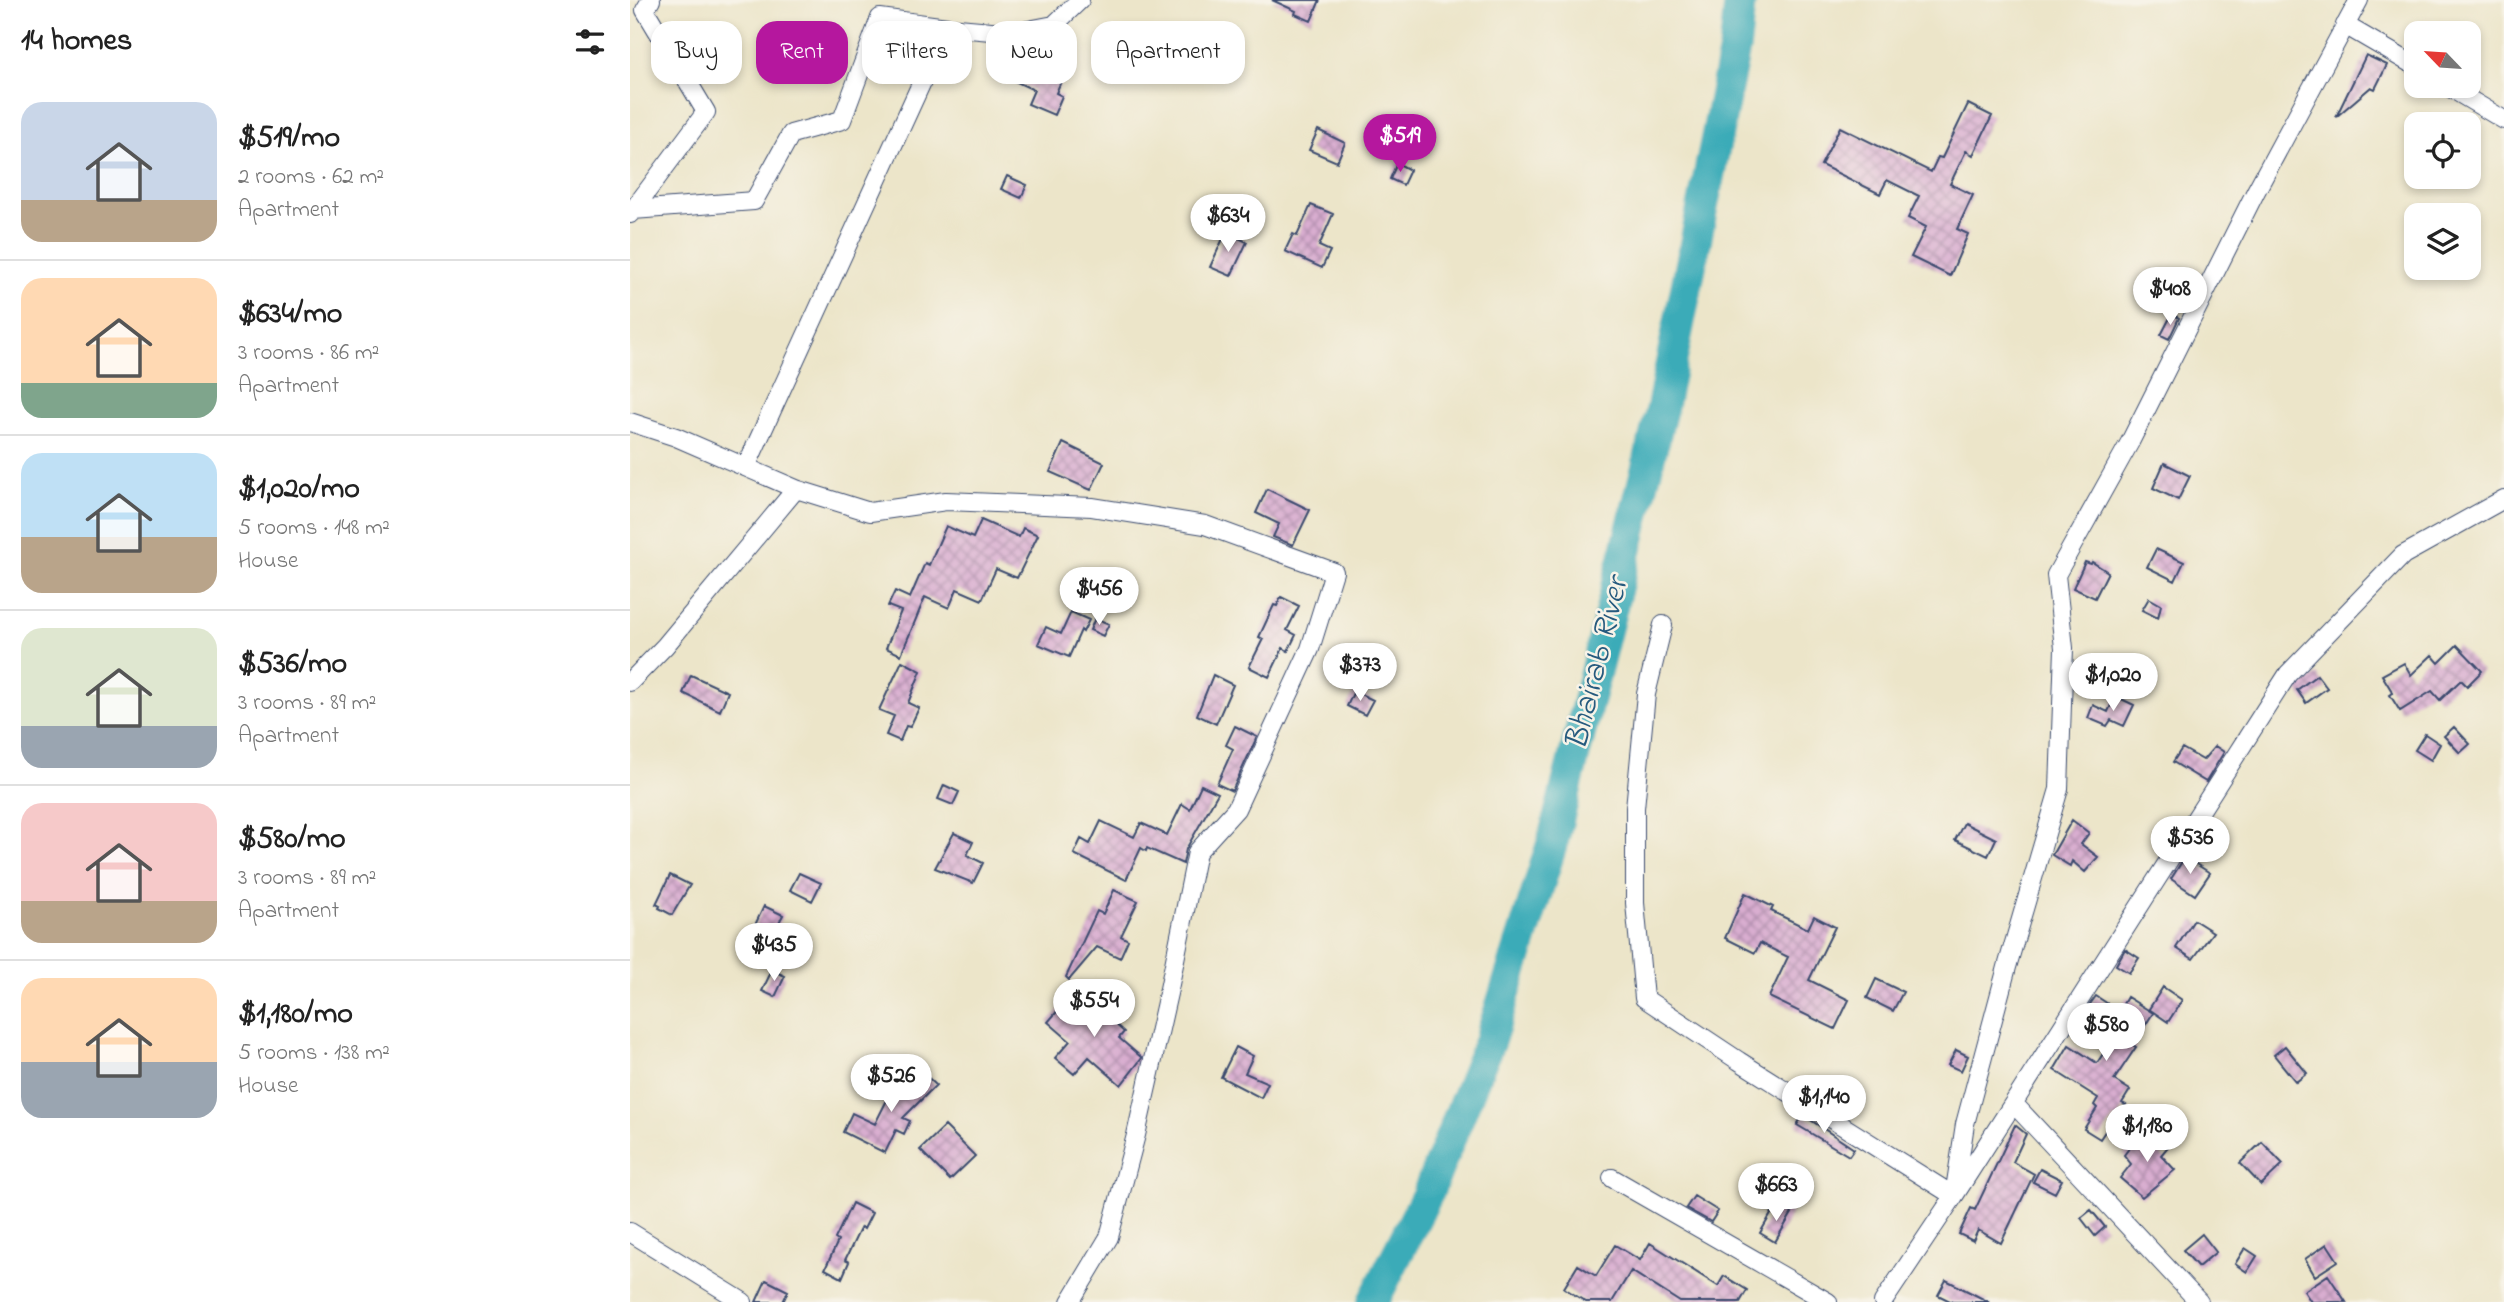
<!DOCTYPE html>
<html lang="en">
<head>
<meta charset="utf-8">
<style>
  :root { --surface:#fff; --page:#f6f6f6; --text:#222; --muted:#767676; --line:#e0e0e0; --accent:#b5179e }
  body { margin:0; font-family:"Indie Flower",sans-serif; background:var(--page); color:var(--text); height:100vh; display:flex; flex-direction:column; font-size:26px; white-space:nowrap }
  * { box-sizing:border-box; margin:0 }
  p { font-size:23px; color:var(--muted) }
  .icon { flex:none; width:38px; height:38px; fill:none; stroke:currentColor; stroke-width:2; stroke-linecap:round; stroke-linejoin:round }
  .map { position:relative; flex:1; overflow:hidden }
  .panel { display:flex; flex-direction:column; background:var(--surface); width:630px }
  .panel>* { flex:none }
  .top-card { position:absolute; left:21px; top:21px; width:665px; height:63px; display:flex; gap:14px }
  .needle { width:46px; rotate:295deg }
  .controls { position:absolute; left:1774px; top:21px; display:grid; gap:14px }
  .controls a { display:grid; place-items:center; width:77px; height:77px; border-radius:14px; background:var(--surface); box-shadow:0 4px 10px #0003; font-size:35px }
  .price { position:absolute; translate:-50% -60px; padding:0 16px; border-radius:24px; background:#fff; color:#222; font-size:23px; line-height:46px; filter:drop-shadow(0 2px 4px #0008) }
  .price::after { content:''; position:absolute; left:50%; top:42px; width:21px; height:16px; margin-left:-10px; background:inherit; clip-path:polygon(0 0,100% 0,50% 100%) }
  .price.selected { background:var(--accent); color:#fff }
  ul { padding:0; list-style:none }
  li { display:flex; align-items:center; gap:21px; height:175px; padding:0 21px }
  li+li { border-top:2px solid var(--line) }
  li span { display:grid; place-items:center; flex:none; width:196px; height:140px; border-radius:21px; color:#555 }
  li>.icon { margin-inline-start:auto }
  span .icon { width:84px; height:84px; fill:#fffc; stroke-width:1 }
  li b { font-size:30px }
  h2 { display:flex; justify-content:space-between; align-items:center; height:84px; padding:0 21px; font-size:30px }
  .pill { padding:0 24px; border-radius:21px; background:var(--surface); box-shadow:0 4px 10px #0003; font-size:24px; line-height:63px }
  .pill.selected { background:var(--accent); color:#fff }
  main { display:flex; flex:1; min-height:0 }
  .map>svg:first-child { display:block }
  .lines { fill:none; stroke-linecap:round; stroke-linejoin:round }
  .river { stroke:#3babb8; stroke-width:32 }
  .building { fill:url(#building-cross-hatch) }
  .minor-casing { stroke:#3a4a6e; stroke-width:20 }
  .minor { stroke:#fff; stroke-width:18 }
  .labels { text-anchor:middle; dominant-baseline:central; stroke-width:5; stroke-linejoin:round; paint-order:stroke }
  .water-label { font-size:33px; font-style:italic; fill:#265a7e; stroke:#f7f3e8 }
</style>
</head>
<body>
<main>
<section class="panel">
<h2>14 homes<svg class="icon" aria-label="filters" viewBox="0 0 24 24"><path d="M4 7h16M4 17h16"/><circle cx="9" cy="7" r="2"/><circle cx="15" cy="17" r="2"/></svg></h2>
<ul>
<li><span style="background:linear-gradient(#c9d6e8 70%,#b9a48a 0)"><svg class="icon" aria-label="home" viewBox="0 0 24 24"><path d="M3 11l9-7 9 7M6 9v11h12V9"/></svg></span><div><b>$519/mo</b><p>2 rooms · 62 m²</p><p>Apartment</p></div></li>
<li><span style="background:linear-gradient(#ffd9b3 75%,#7fa58c 0)"><svg class="icon" aria-label="home" viewBox="0 0 24 24"><path d="M3 11l9-7 9 7M6 9v11h12V9"/></svg></span><div><b>$634/mo</b><p>3 rooms · 86 m²</p><p>Apartment</p></div></li>
<li><span style="background:linear-gradient(#bfe0f5 60%,#b9a48a 0)"><svg class="icon" aria-label="home" viewBox="0 0 24 24"><path d="M3 11l9-7 9 7M6 9v11h12V9"/></svg></span><div><b>$1,020/mo</b><p>5 rooms · 148 m²</p><p>House</p></div></li>
<li><span style="background:linear-gradient(#dfe7d0 70%,#9aa5b1 0)"><svg class="icon" aria-label="home" viewBox="0 0 24 24"><path d="M3 11l9-7 9 7M6 9v11h12V9"/></svg></span><div><b>$536/mo</b><p>3 rooms · 89 m²</p><p>Apartment</p></div></li>
<li><span style="background:linear-gradient(#f6c9c9 70%,#b9a48a 0)"><svg class="icon" aria-label="home" viewBox="0 0 24 24"><path d="M3 11l9-7 9 7M6 9v11h12V9"/></svg></span><div><b>$580/mo</b><p>3 rooms · 89 m²</p><p>Apartment</p></div></li>
<li><span style="background:linear-gradient(#ffd9b3 60%,#9aa5b1 0)"><svg class="icon" aria-label="home" viewBox="0 0 24 24"><path d="M3 11l9-7 9 7M6 9v11h12V9"/></svg></span><div><b>$1,180/mo</b><p>5 rooms · 138 m²</p><p>House</p></div></li>
</ul>
</section>
<div class="map">
<svg width="1874" height="1302" viewBox="0 0 1874 1302">
  <defs>
    <pattern id="building-cross-hatch" width="8" height="8" patternUnits="userSpaceOnUse" patternTransform="scale(1.75)"><rect width="8" height="8" fill="#d9add0"/><path d="M0 0l8 8M0 8l8-8" fill="none" stroke="#af8dac"/></pattern>
  </defs>
  <rect width="100%" height="100%" fill="#f7f3e8"/>
  <filter id="ink" filterUnits="userSpaceOnUse"><feTurbulence type="fractalNoise" baseFrequency=".0143" numOctaves="2"/><feDisplacementMap in="SourceGraphic" scale="14" xChannelSelector="R" yChannelSelector="G"/><feConvolveMatrix kernelMatrix="1 2 1 2 8 2 1 2 1" color-interpolation-filters="sRGB"/></filter>
  <filter id="wash" filterUnits="userSpaceOnUse"><feTurbulence type="fractalNoise" baseFrequency=".00686" numOctaves="4" result="noise"/><feDisplacementMap in="SourceGraphic" scale="28" xChannelSelector="R" yChannelSelector="G"/><feGaussianBlur stdDeviation="1.57" result="paint"/><feColorMatrix in="noise" values="0 0 0 0 0 0 0 0 0 0 0 0 0 0 0 0 0 1.4 0 .05"/><feComposite in="paint" operator="in"/></filter>
  <g filter="url(#wash)">
    <rect width="100%" height="100%" fill="#ece5c9"/>
    <g class="lines">
      <path class="river" d="M 743,1302 L 798,1193 L 860,1040 L 922,844 L 1032,408 L 1105,46 L 1110,0"/>
    </g>
    <g id="blocks">
      <path class="building" d="M 642,0 L 690,0 L 681,21 L 665,14 L 666,11 Z
        M 1736,55 L 1757,65 L 1745,89 L 1741,87 L 1706,117 Z
        M 385,58 L 432,79 L 426,93 L 432,96 L 424,115 L 398,104 L 404,90 L 376,77 Z
        M 1338,104 L 1362,116 L 1343,155 L 1336,151 L 1320,184 L 1343,195 L 1327,229 L 1338,234 L 1320,276 L 1281,257 L 1296,227 L 1278,218 L 1289,196 L 1257,180 L 1250,194 L 1191,165 L 1210,127 L 1301,172 L 1308,157 L 1312,158 Z
        M 688,130 L 715,143 L 707,162 L 679,150 Z
        M 767,163 L 780,170 L 773,185 L 760,179 Z
        M 377,176 L 397,185 L 391,198 L 371,189 Z
        M 681,205 L 703,214 L 689,246 L 700,251 L 692,268 L 655,251 L 663,234 L 667,236 Z
        M 596,232 L 617,242 L 601,276 L 580,267 Z
        M 1542,314 L 1549,318 L 1539,339 L 1531,335 Z
        M 433,443 L 474,463 L 461,490 L 420,472 Z
        M 1534,463 L 1560,476 L 1548,500 L 1523,488 Z
        M 637,489 L 680,510 L 663,545 L 643,537 L 649,524 L 626,513 Z
        M 351,520 L 389,537 L 393,528 L 408,535 L 387,578 L 366,569 L 352,600 L 327,589 L 319,608 L 295,597 L 271,655 L 256,648 L 271,611 L 258,606 L 265,591 L 280,598 L 295,563 L 299,565 L 316,526 L 343,538 Z
        M 1526,549 L 1554,562 L 1545,581 L 1517,567 Z
        M 1455,562 L 1461,564 L 1462,562 L 1478,572 L 1465,598 L 1443,588 Z
        M 651,597 L 669,606 L 657,630 L 666,635 L 658,651 L 653,648 L 639,677 L 619,667 L 633,639 L 629,637 L 644,605 L 647,606 Z
        M 1519,598 L 1531,605 L 1528,618 L 1512,610 Z
        M 441,612 L 459,620 L 453,632 L 451,630 L 439,657 L 408,644 L 416,627 L 431,634 Z
        M 465,618 L 479,624 L 473,636 L 460,630 Z
        M 1827,645 L 1852,671 L 1837,686 L 1831,680 L 1810,700 L 1802,691 L 1770,711 L 1760,695 L 1763,693 L 1752,675 L 1774,663 L 1781,675 L 1802,655 L 1809,663 Z
        M 272,661 L 291,671 L 278,703 L 289,708 L 280,727 L 276,726 L 270,741 L 256,735 L 264,716 L 249,710 Z
        M 61,675 L 98,692 L 90,711 L 53,693 Z
        M 583,675 L 603,685 L 586,724 L 567,715 Z
        M 1687,675 L 1697,688 L 1676,703 L 1667,690 Z
        M 724,691 L 743,700 L 735,715 L 717,706 Z
        M 1485,696 L 1504,705 L 1494,726 L 1481,720 L 1477,726 L 1458,718 L 1463,705 L 1478,712 Z
        M 605,726 L 627,737 L 602,791 L 587,784 L 603,749 L 596,745 Z
        M 1824,727 L 1840,744 L 1830,753 L 1814,736 Z
        M 1795,734 L 1810,744 L 1801,760 L 1785,750 Z
        M 1585,746 L 1594,752 L 1576,782 L 1543,762 L 1552,748 L 1573,760 Z
        M 314,785 L 329,792 L 323,805 L 308,799 Z
        M 571,785 L 588,793 L 556,849 L 553,864 L 517,848 L 516,851 L 511,848 L 496,880 L 444,854 L 451,839 L 460,844 L 471,821 L 504,837 L 511,823 L 537,835 L 552,804 L 560,809 Z
        M 1442,820 L 1459,833 L 1451,844 L 1468,857 L 1455,872 L 1442,861 L 1440,866 L 1422,855 Z
        M 1334,823 L 1366,839 L 1358,856 L 1325,840 Z
        M 324,833 L 343,842 L 337,855 L 353,863 L 343,883 L 305,868 Z
        M 1555,857 L 1580,873 L 1565,895 L 1541,879 Z
        M 169,873 L 191,883 L 182,901 L 160,890 Z
        M 40,875 L 60,885 L 42,915 L 29,908 L 30,906 L 26,904 Z
        M 484,890 L 508,901 L 491,936 L 498,940 L 490,958 L 467,947 L 439,980 L 436,977 L 467,911 L 473,914 Z
        M 1115,893 L 1143,907 L 1141,911 L 1178,929 L 1184,916 L 1205,927 L 1179,980 L 1219,1000 L 1205,1029 L 1139,997 L 1158,957 L 1130,943 L 1125,953 L 1095,938 Z
        M 134,906 L 153,915 L 143,934 L 125,925 Z
        M 1564,920 L 1583,932 L 1563,959 L 1546,948 Z
        M 1495,949 L 1509,958 L 1499,973 L 1486,965 Z
        M 142,970 L 155,976 L 145,997 L 132,991 Z
        M 1246,979 L 1273,992 L 1263,1011 L 1237,998 Z
        M 466,987 L 482,1001 L 472,1012 L 494,1032 L 489,1038 L 512,1058 L 491,1085 L 459,1057 L 444,1074 L 425,1058 L 440,1041 L 418,1022 L 431,1007 L 441,1016 Z
        M 1533,987 L 1552,1000 L 1538,1022 L 1519,1009 Z
        M 1466,996 L 1489,1011 L 1497,997 L 1523,1013 L 1503,1045 L 1506,1047 L 1484,1080 L 1500,1090 L 1492,1103 L 1496,1105 L 1487,1120 L 1484,1118 L 1470,1139 L 1454,1129 L 1467,1108 L 1464,1105 L 1468,1098 L 1424,1070 L 1439,1045 L 1467,1063 L 1490,1028 L 1458,1007 Z
        M 1655,1046 L 1677,1073 L 1666,1082 L 1644,1055 Z
        M 606,1047 L 623,1056 L 615,1073 L 638,1083 L 631,1098 L 591,1077 Z
        M 1326,1050 L 1338,1056 L 1331,1071 L 1318,1065 Z
        M 289,1069 L 306,1085 L 273,1118 L 280,1121 L 274,1134 L 266,1130 L 255,1153 L 213,1132 L 222,1113 L 245,1124 L 256,1102 Z
        M 1173,1115 L 1224,1149 L 1219,1156 L 1167,1125 Z
        M 1385,1125 L 1396,1134 L 1383,1162 L 1404,1174 L 1371,1243 L 1348,1230 L 1343,1241 L 1329,1234 L 1341,1208 L 1345,1210 Z
        M 315,1126 L 345,1156 L 320,1180 L 290,1150 Z
        M 1532,1130 L 1542,1142 L 1531,1155 L 1545,1170 L 1512,1197 L 1490,1178 L 1501,1164 L 1494,1155 L 1507,1138 L 1519,1145 Z
        M 1632,1142 L 1653,1164 L 1631,1185 L 1610,1163 Z
        M 1410,1169 L 1432,1180 L 1425,1193 L 1403,1182 Z
        M 1064,1196 L 1088,1211 L 1081,1222 L 1056,1208 Z
        M 222,1203 L 242,1213 L 234,1229 L 231,1227 L 215,1260 L 219,1262 L 212,1278 L 195,1269 L 208,1241 L 205,1239 Z
        M 1147,1204 L 1162,1213 L 1145,1242 L 1130,1233 Z
        M 1461,1210 L 1475,1227 L 1465,1236 L 1451,1218 Z
        M 1572,1234 L 1586,1252 L 1568,1267 L 1553,1250 Z
        M 1020,1243 L 1088,1286 L 1094,1276 L 1117,1290 L 1110,1302 L 1050,1302 L 1001,1271 L 982,1302 L 956,1302 L 934,1288 L 948,1265 L 966,1276 L 985,1245 L 1010,1260 Z
        M 1697,1244 L 1708,1261 L 1685,1276 L 1675,1259 Z
        M 1615,1248 L 1627,1256 L 1617,1272 L 1605,1264 Z
        M 1698,1275 L 1716,1302 L 1681,1302 L 1674,1291 Z
        M 136,1280 L 158,1291 L 153,1302 L 126,1302 Z
        M 1316,1280 L 1359,1302 L 1322,1302 L 1308,1295 Z"/>
    </g>
  </g>
  <g filter="url(#ink)">
    <use href="#blocks" fill-opacity="0" stroke="#3a4a6e" stroke-width="2"/>
    <g class="lines">
      <g class="minor-casing">
        <path id="minor" d="M 1729,0 L 1626,191 L 1500,442 L 1426,575 L 1434,648 L 1429,789 L 1377,967 L 1335,1124 L 1324,1196 L 1658,674 L 1773,555 L 1874,499
          M 1715,25 L 1787,67
          M 1817,86 L 1874,120
          M 3,210 L 124,201 L 161,134 L 212,120 L 250,18 L 317,27
          M 0,214 L 76,112 L 15,10 L 21,0
          M 0,422 L 46,437 L 166,489 L 35,646 L 0,682
          M 116,467 L 317,27 L 383,33 L 424,25 L 450,0
          M 166,489 L 240,512 L 316,501 L 462,507 L 575,525 L 704,572 L 680,649 L 606,809 L 567,852 L 539,989 L 506,1135 L 479,1237 L 440,1302
          M 1033,625 L 1016,694 L 1005,808 L 1005,903 L 1014,998 L 1109,1061 L 1324,1196 L 1253,1302
          M 1384,1104 L 1569,1302
          M 982,1178 L 1198,1302
          M 0,1232 L 113,1302"/>
      </g>
      <use href="#minor" class="minor"/>
    </g>
  </g>
  <g class="labels">
    <g class="water-label">
      <text transform="translate(968 664) rotate(-76)">Bhairab River</text>
    </g>
  </g>
</svg>
<div class="controls">
<a><svg class="needle" viewBox="-14 -14 28 28"><path d="M0-13l5 13h-10z" fill="#e53935"/><path d="M0 13l5-13h-10z" fill="#767676"/></svg></a>
<a><svg class="icon" aria-label="locate" viewBox="0 0 24 24"><circle cx="12" cy="12" r="6"/><path d="M12 2v4M12 18v4M2 12h4M18 12h4"/></svg></a>
<a><svg class="icon" aria-label="layers" viewBox="0 0 24 24"><path d="M12 4l9 5-9 5-9-5zM3 14l9 5 9-5"/></svg></a>
</div>
<b class="price selected" style="left:770px;top:174px">$519</b>
<b class="price" style="left:598px;top:254px">$634</b>
<b class="price" style="left:1540px;top:327px">$408</b>
<b class="price" style="left:469px;top:627px">$456</b>
<b class="price" style="left:730px;top:703px">$373</b>
<b class="price" style="left:1483px;top:713px">$1,020</b>
<b class="price" style="left:1560px;top:876px">$536</b>
<b class="price" style="left:144px;top:983px">$435</b>
<b class="price" style="left:464px;top:1039px">$554</b>
<b class="price" style="left:1476px;top:1063px">$580</b>
<b class="price" style="left:261px;top:1114px">$526</b>
<b class="price" style="left:1194px;top:1135px">$1,140</b>
<b class="price" style="left:1517px;top:1164px">$1,180</b>
<b class="price" style="left:1146px;top:1223px">$663</b>
<div class="top-card">
<a class="pill">Buy</a>
<a class="pill selected">Rent</a>
<a class="pill">Filters</a>
<a class="pill">New</a>
<a class="pill">Apartment</a>
</div>
</div>
</main>
</body>
</html>
